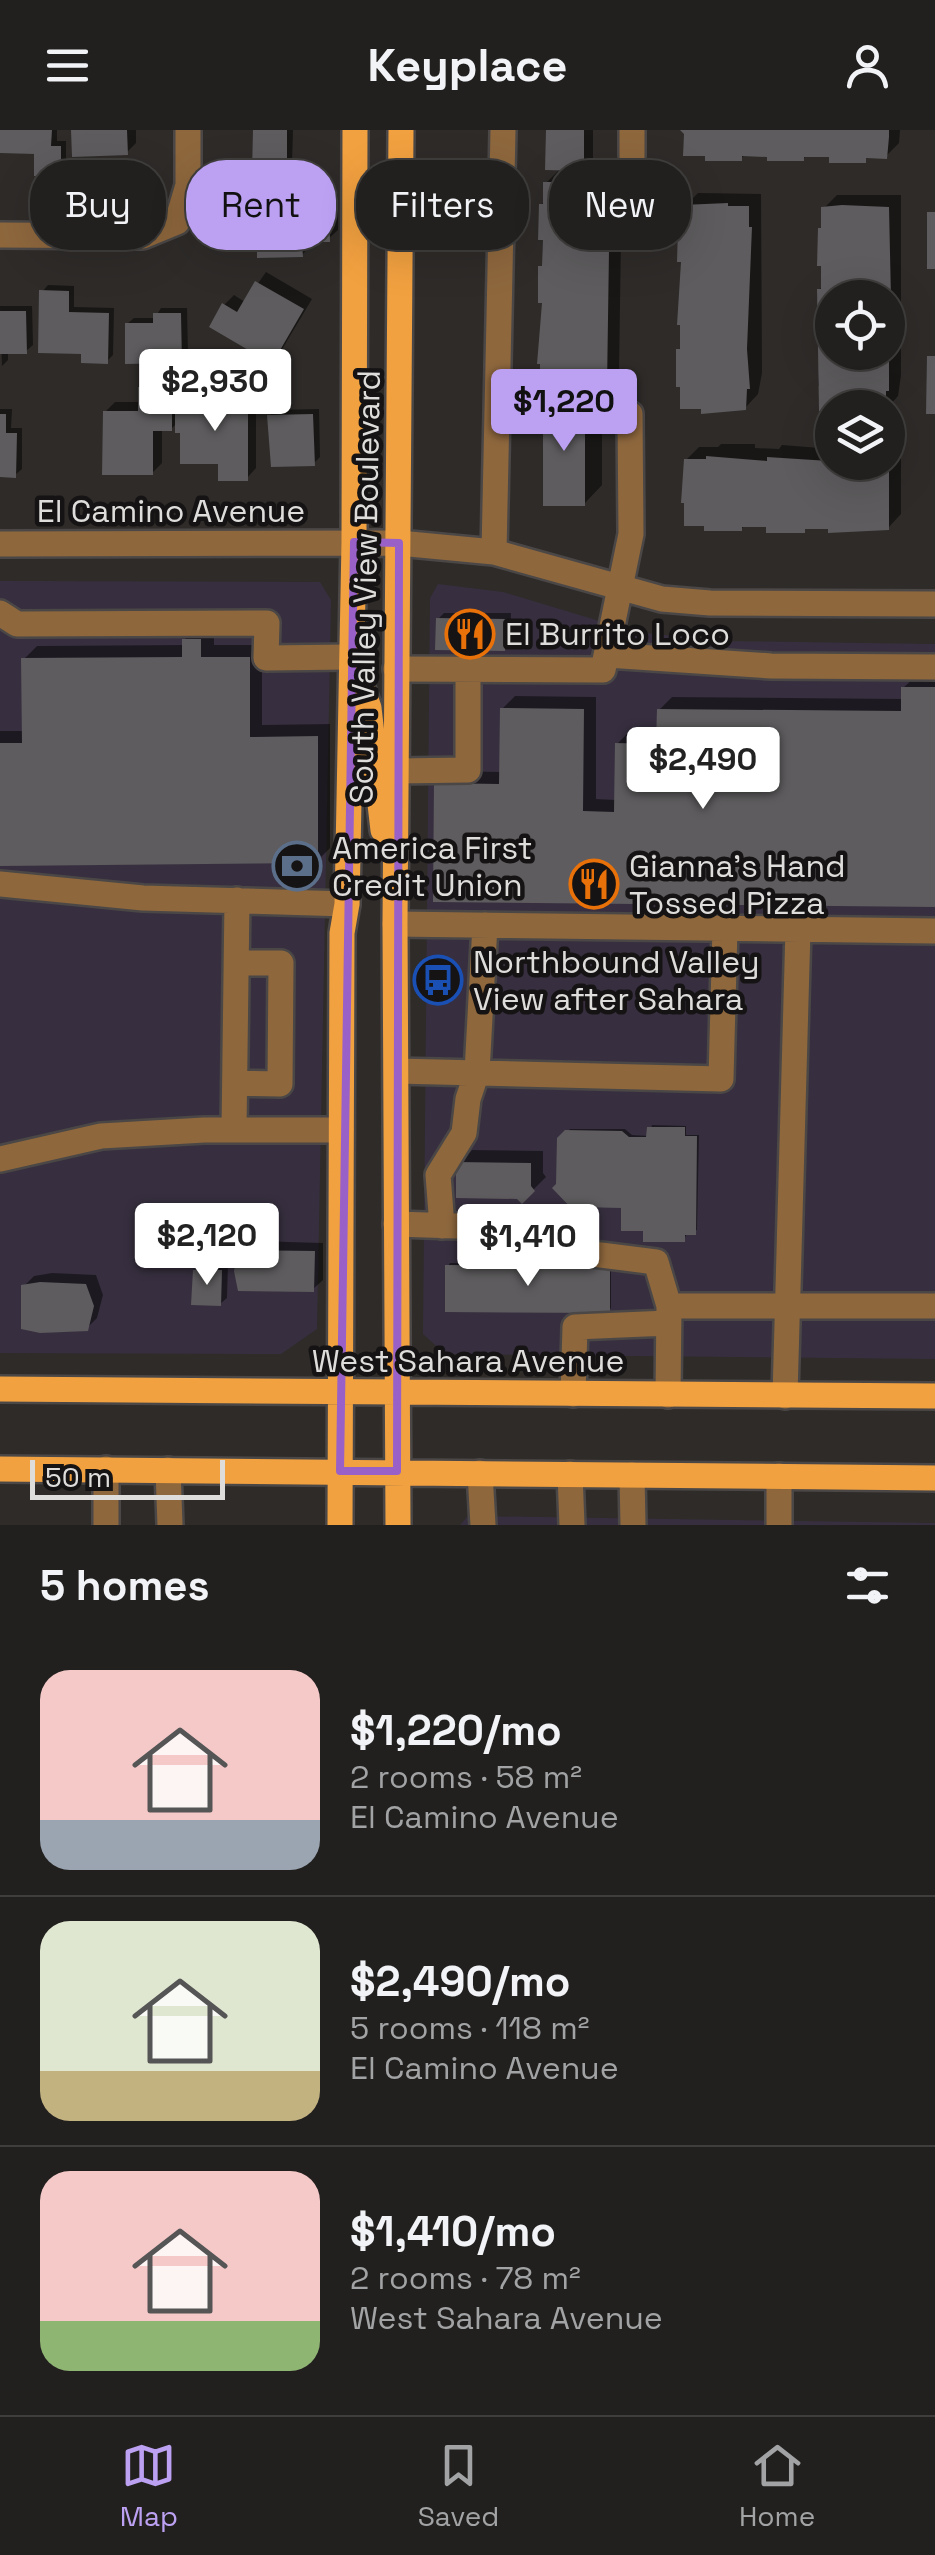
<!DOCTYPE html>
<html lang="en">
<head>
<meta charset="utf-8">
<style>
  :root { --surface:#22201f; --page:#2e2d2c; --text:#f1f3f6; --muted:#a2a3a4; --line:#3f3e3d; --accent:#bca0f2 }
  body { margin:0; font-family:"Space Grotesk",sans-serif; background:var(--page); color:var(--text); height:100vh; display:flex; flex-direction:column; font-size:38px; white-space:nowrap }
  * { box-sizing:border-box; margin:0 }
  p { font-size:32px; color:var(--muted) }
  .icon { flex:none; width:55px; height:55px; fill:none; stroke:currentColor; stroke-width:2; stroke-linecap:round; stroke-linejoin:round }
  .map { position:relative; height:1395px; overflow:hidden }
  .panel { display:flex; flex-direction:column; background:var(--surface); flex:1 }
  .panel>* { flex:none }
  .top-card { position:absolute; left:30px; top:30px; width:875px; height:90px; display:flex; gap:20px }
  .tools { position:absolute; left:815px; top:150px; display:grid; gap:20px }
  .tools a { display:grid; place-items:center; width:90px; height:90px; border-radius:50%; background:var(--surface); box-shadow:0 10px 40px #0002,0 0 0 2px var(--line); font-size:50px }
  .scale { position:absolute; left:30px; bottom:25px; width:195px; box-sizing:border-box; padding-left:10px; border:5px solid #dfdddc; border-top:0; font-size:28px; line-height:35px; white-space:nowrap; color:#dfdddc; -webkit-text-stroke:8px #151313; paint-order:stroke }
  .price { position:absolute; translate:-50% -85px; padding:0 22px; border-radius:10px; background:#fff; color:#222; font-size:32px; line-height:65px; filter:drop-shadow(0 2px 5px #0008) }
  .price::after { content:''; position:absolute; left:50%; top:60px; width:30px; height:22px; margin-left:-15px; background:inherit; clip-path:polygon(0 0,100% 0,50% 100%) }
  .price.selected { background:var(--accent); color:#111 }
  ul { padding:0; list-style:none }
  li { display:flex; align-items:center; gap:30px; height:250px; padding:0 40px }
  li+li { border-top:2px solid var(--line) }
  li span { display:grid; place-items:center; flex:none; width:280px; height:200px; border-radius:30px; color:#555 }
  li>.icon { margin-inline-start:auto }
  span .icon { width:120px; height:120px; fill:#fffc; stroke-width:1 }
  li b { font-size:42px }
  h2 { display:flex; justify-content:space-between; align-items:center; height:120px; padding:0 40px; font-size:42px }
  .chip { padding:0 35px; border-radius:40px; background:var(--surface); box-shadow:0 10px 40px #0002,0 0 0 2px var(--line); font-size:35px; line-height:90px }
  .chip.selected { background:var(--accent); color:#111 }
  header { display:flex; justify-content:space-between; align-items:center; height:130px; padding:0 40px; background:var(--surface); font-size:45px; font-weight:800 }
  .dock { display:flex; justify-content:space-around; align-items:center; height:140px; border-top:2px solid var(--line); background:var(--surface); font-size:28px; color:var(--muted) }
  .dock a { display:grid; justify-items:center; gap:5px }
  .dock .selected { color:var(--accent) }
  .map>svg:first-child { display:block }
  .commercial { fill:#372f3f }
  .shadow { fill:#0007; fill-rule:evenodd }
  .building { fill:#5e5c5e }
  .lines { fill:none; stroke-linecap:round; stroke-linejoin:round }
  .minor-casing { stroke:#4a4746; stroke-width:30 }
  .major-casing { stroke:#4a4746; stroke-width:30 }
  .minor { stroke:#8e673d; stroke-width:25 }
  .major { stroke:#f2a140; stroke-width:25 }
  .marked { fill:none; stroke:#9961c8; stroke-width:8; stroke-linejoin:round }
  .labels { text-anchor:middle; dominant-baseline:central; stroke-width:9; stroke-linejoin:round; paint-order:stroke }
  .street-label { font-size:32px; fill:#dfdddc; stroke:#151313 }
  .poi-label { font-size:32px; fill:#dfdddc; stroke:#151313; text-anchor:start }
</style>
</head>
<body>
<header><svg class="icon" aria-label="menu" viewBox="0 0 24 24"><path d="M4 6h16M4 12h16M4 18h16"/></svg>Keyplace<svg class="icon" aria-label="person" viewBox="0 0 24 24"><circle cx="12" cy="8" r="4"/><path d="M4 21q1-7 8-7t8 7"/></svg></header>
<div class="map">
<svg width="935" height="1395" viewBox="0 0 935 1395">
  <rect width="100%" height="100%" fill="#2e2b29"/>
  <path class="commercial" d="M 0,451 L 320,452 L 331,470 L 317,1199 L 281,1224 L 0,1223 Z
    M 438,454 L 503,462 L 636,502 L 721,511 L 935,514 L 935,1229 L 445,1224 L 423,1204 L 430,468 Z
    M 468,1386 L 935,1393 L 935,1395 L 460,1395 Z"/>
  <path class="shadow" d="M 0,0 L 57,0 L 57,11 L 66,11 L 66,37 L 60,44 L 37,21 L 0,21 Z
    M 74,0 L 136,0 L 136,13 L 126,23 Z
    M 255,0 L 293,0 L 292,34 L 286,40 Z
    M 548,0 L 593,0 L 593,29 L 583,38 L 622,40 L 619,241 L 602,255 L 602,355 L 584,374 L 546,272 L 564,254 L 541,137 L 545,132 L 541,75 L 546,70 L 546,53 L 561,38 Z
    M 684,0 L 900,0 L 899,13 L 886,26 L 807,25 L 803,29 L 746,24 L 741,28 Z
    M 698,63 L 761,64 L 762,243 L 758,264 L 745,278 L 678,220 L 683,216 L 684,129 L 680,98 L 684,94 L 685,76 Z
    M 280,64 L 338,64 L 338,100 L 328,109 L 311,110 L 311,115 L 302,125 L 259,90 Z
    M 837,65 L 901,65 L 901,245 L 898,266 L 887,278 L 821,279 L 821,256 L 818,256 L 822,194 L 819,160 L 823,156 L 824,78 ZM 832,168 L 888,168 L 888,222 L 832,222 Z
    M 266,142 L 312,169 L 281,221 L 272,230 L 224,175 L 234,165 L 245,172 Z
    M 48,155 L 74,156 L 74,177 L 114,178 L 113,225 L 107,231 L 84,221 L 42,162 Z
    M 0,176 L 32,176 L 33,215 L 26,221 L 8,222 L 8,230 L 2,236 Z
    M 161,178 L 187,178 L 188,224 L 181,231 L 127,194 L 134,188 L 155,188 Z
    M 151,248 L 181,248 L 181,265 L 188,258 L 256,258 L 256,338 L 247,348 L 183,301 L 178,292 L 171,299 L 162,299 L 162,333 L 152,343 L 105,282 L 115,272 L 141,272 L 141,258 Z
    M 0,279 L 12,279 L 11,298 L 22,298 L 22,339 L 15,345 L 0,345 Z
    M 319,279 L 320,327 L 313,334 L 269,286 L 276,280 Z
    M 721,314 L 755,314 L 755,318 L 779,319 L 782,315 L 832,319 L 832,332 L 888,332 L 888,319 L 901,319 L 901,384 L 888,398 L 808,396 L 804,400 L 746,394 L 741,399 L 686,330 L 699,317 L 718,317 Z
    M 444,483 L 511,483 L 510,512 L 504,518 L 438,489 Z
    M 197,497 L 214,497 L 214,515 L 262,515 L 262,595 L 330,594 L 330,718 L 317,731 L 0,733 L 0,601 L 24,601 L 24,529 L 37,516 L 184,515 L 184,510 Z
    M 917,545 L 935,545 L 935,774 L 436,654 L 449,641 L 501,642 L 502,579 L 515,566 L 596,567 L 596,669 L 616,670 L 617,614 L 630,601 L 659,602 L 659,580 L 672,567 L 903,569 L 903,558 Z
    M 652,995 L 686,996 L 686,1005 L 699,1005 L 697,1100 L 687,1103 L 684,1110 L 645,1098 L 624,1075 L 559,1055 L 560,1009 L 570,999 L 625,999 L 632,1005 L 649,1006 Z
    M 472,1020 L 543,1021 L 543,1043 L 546,1047 L 522,1071 L 459,1033 Z
    M 251,1111 L 323,1113 L 323,1150 L 313,1159 L 241,1121 Z
    M 450,1133 L 611,1135 L 611,1178 L 609,1180 L 448,1136 Z
    M 202,1135 L 228,1135 L 227,1168 L 220,1174 L 196,1141 Z
    M 52,1143 L 96,1145 L 103,1165 L 97,1188 L 87,1198 L 24,1156 L 34,1146 Z"/>
  <path class="building" d="M 0,0 L 52,0 L 51,16 L 61,16 L 61,46 L 34,46 L 34,24 L 0,23 Z
    M 71,0 L 127,0 L 128,25 L 72,27 Z
    M 253,0 L 287,0 L 287,43 L 252,42 Z
    M 546,0 L 584,0 L 584,41 L 545,40 Z
    M 680,0 L 889,0 L 889,7 L 887,29 L 866,28 L 866,33 L 829,33 L 829,27 L 804,27 L 804,31 L 767,31 L 767,27 L 742,26 L 742,31 L 705,31 L 705,26 L 683,26 L 684,4 Z
    M 564,50 L 610,53 L 607,257 L 586,256 L 586,260 L 540,256 L 540,234 L 537,234 L 542,173 L 538,173 L 538,136 L 542,136 L 543,110 L 538,110 L 539,74 L 543,74 L 543,52 L 564,52 Z
    M 329,72 L 330,112 L 302,112 L 303,127 L 257,128 L 257,89 L 268,89 L 268,73 Z
    M 728,73 L 728,76 L 749,76 L 749,97 L 752,97 L 747,219 L 750,259 L 747,259 L 746,280 L 701,284 L 701,279 L 680,279 L 680,257 L 676,257 L 676,219 L 680,219 L 680,195 L 677,195 L 681,132 L 677,132 L 678,97 L 682,97 L 682,75 Z
    M 842,75 L 889,77 L 891,168 L 832,168 L 832,222 L 889,222 L 889,261 L 886,261 L 886,278 L 832,278 L 832,281 L 819,281 L 817,159 L 821,159 L 821,136 L 817,136 L 818,98 L 821,98 L 821,77 Z
    M 927,82 L 935,82 L 935,139 L 927,139 Z
    M 255,151 L 304,179 L 272,234 L 209,197 L 222,173 L 237,182 Z
    M 39,160 L 69,161 L 69,182 L 109,183 L 108,234 L 81,233 L 81,224 L 38,223 Z
    M 0,181 L 26,181 L 27,224 L 0,224 Z
    M 153,183 L 181,183 L 182,233 L 125,234 L 125,193 L 153,193 Z
    M 927,226 L 935,226 L 935,284 L 926,284 Z
    M 138,257 L 172,257 L 172,301 L 153,301 L 153,345 L 102,345 L 103,281 L 138,281 Z
    M 175,267 L 248,267 L 248,351 L 218,351 L 218,334 L 180,334 L 180,303 L 175,303 Z
    M 543,271 L 585,271 L 585,376 L 543,376 Z
    M 0,284 L 6,284 L 6,303 L 17,303 L 16,348 L 0,347 Z
    M 313,284 L 315,336 L 271,337 L 267,285 Z
    M 706,326 L 767,331 L 767,327 L 829,331 L 829,327 L 832,327 L 832,332 L 889,332 L 889,400 L 828,403 L 828,399 L 805,399 L 805,403 L 766,403 L 766,397 L 742,397 L 742,401 L 704,401 L 704,396 L 684,396 L 684,373 L 681,373 L 684,329 L 706,329 Z
    M 436,488 L 506,489 L 505,521 L 435,520 Z
    M 182,509 L 201,509 L 201,527 L 250,527 L 250,607 L 318,606 L 318,733 L 0,736 L 0,613 L 22,613 L 21,528 L 182,527 Z
    M 901,557 L 935,557 L 935,777 L 433,772 L 434,653 L 499,654 L 500,578 L 584,579 L 583,681 L 614,682 L 615,613 L 656,614 L 657,579 L 901,581 Z
    M 647,997 L 685,997 L 685,1006 L 697,1006 L 696,1105 L 685,1105 L 685,1112 L 643,1112 L 643,1101 L 621,1101 L 621,1078 L 579,1077 L 574,1081 L 552,1058 L 556,1054 L 557,1008 L 565,1000 L 622,1001 L 629,1007 L 646,1007 Z
    M 456,1032 L 531,1033 L 531,1056 L 535,1061 L 522,1074 L 517,1069 L 456,1068 Z
    M 238,1120 L 315,1121 L 314,1162 L 238,1161 L 234,1141 Z
    M 445,1135 L 610,1136 L 610,1183 L 445,1182 Z
    M 193,1140 L 222,1140 L 221,1176 L 191,1175 Z
    M 40,1152 L 86,1154 L 94,1176 L 88,1201 L 40,1203 L 21,1199 L 21,1155 Z"/>
  <g class="lines">
    <g class="minor-casing">
      <path id="minor" d="M 632,26 L 632,0
        M 0,105 L 143,106 L 177,92 L 188,55 L 188,0
        M 0,414 L 399,413 L 494,422 L 662,469 L 710,473 L 935,474
        M 494,422 L 503,0
        M 0,483 L 17,494 L 267,493 L 266,528 L 350,527
        M 607,525 L 771,536 L 935,537
        M 396,539 L 603,540 L 631,404 L 630,284
        M 396,641 L 468,640 L 468,541
        M 0,754 L 143,768 L 347,774
        M 395,794 L 935,801
        M 397,941 L 721,949 L 725,798
        M 235,953 L 280,954 L 281,833 L 237,833
        M 234,1000 L 237,770
        M 0,1029 L 101,1006 L 204,1000 L 341,1000
        M 396,1094 L 487,1097 L 521,1115 L 656,1132 L 669,1176 L 668,1265
        M 442,1096 L 438,1045 L 464,1003 L 468,969 L 477,942 L 485,795
        M 669,1176 L 935,1176
        M 573,1264 L 575,1197 L 668,1193
        M 785,1266 L 798,799
        M 106,1339 L 106,1395
        M 168,1340 L 170,1395
        M 480,1343 L 483,1395
        M 570,1344 L 572,1395
        M 632,1345 L 633,1395
        M 779,1346 L 779,1395"/>
    </g>
    <g class="major-casing">
      <path id="major" d="M 355,538 L 369,578 L 383,700
        M 0,1259 L 935,1266
        M 0,1339 L 935,1348
        M 340,1395 L 342,803 L 347,774 L 354,412 L 355,0
        M 398,1395 L 395,794 L 401,0"/>
    </g>
    <use href="#minor" class="minor"/>
    <use href="#major" class="major"/>
  </g>
  <path class="marked" d="M 354,412 L 399,413 L 397,1341 L 340,1341 Z"/>
  <defs>
    <g id="restaurant-ring" transform="scale(2.5)"><circle r="9.5" fill="#151313" stroke="#e8710a" stroke-width="1.5"/><path d="M-5-6h1v4h1v-4h1v4h1v-4h1v5L-1.5 .5V6h-2V.5L-5-1ZM5-6V6H3V1.5H1.5Q1.5-4 5-6Z" fill="#e8710a"/></g>
    <g id="bank-ring" transform="scale(2.5)"><circle r="9.5" fill="#151313" stroke="#5c6f8a" stroke-width="1.5"/><path d="M-6-4H6V4H-6ZM0-2.3a2.3 2.3 0 1 0 0 4.6a2.3 2.3 0 1 0 0-4.6Z" fill="#5c6f8a"/></g>
    <g id="bus-ring" transform="scale(2.5)"><circle r="9.5" fill="#151313" stroke="#1a4fb4" stroke-width="1.5"/><path d="M-5-6H5V4H4V6H2V4H-2V6H-4V4H-5ZM-3.5-4V0h7V-4ZM-3.5 1.2v1.5H-2V1.2ZM2 1.2v1.5H3.5V1.2Z" fill="#1a4fb4"/></g>
  </defs>
  <g fill-rule="evenodd">
    <use href="#restaurant-ring" x="470" y="504"/>
    <use href="#bank-ring" x="297" y="736"/>
    <use href="#restaurant-ring" x="594" y="754"/>
    <use href="#bus-ring" x="438" y="850"/>
  </g>
  <g class="labels">
    <g class="street-label">
      <text x="171" y="381">El Camino Avenue</text>
      <text transform="translate(365 457) rotate(-89)">South Valley View Boulevard</text>
      <text x="468" y="1231">West Sahara Avenue</text>
    </g>
    <g class="poi-label">
      <text x="505" y="504">El Burrito Loco</text>
      <text x="332" y="718">America First<tspan x="332" dy="37">Credit Union</tspan></text>
      <text x="629" y="736">Gianna's Hand<tspan x="629" dy="37">Tossed Pizza</tspan></text>
      <text x="473" y="832">Northbound Valley<tspan x="473" dy="37">View after Sahara</tspan></text>
    </g>
  </g>
</svg>
<div class="tools">
<a><svg class="icon" aria-label="locate" viewBox="0 0 24 24"><circle cx="12" cy="12" r="6"/><path d="M12 2v4M12 18v4M2 12h4M18 12h4"/></svg></a>
<a><svg class="icon" aria-label="layers" viewBox="0 0 24 24"><path d="M12 4l9 5-9 5-9-5zM3 14l9 5 9-5"/></svg></a>
</div>
<div class="scale">50 m</div>
<b class="price" style="left:215px;top:304px">$2,930</b>
<b class="price selected" style="left:564px;top:324px">$1,220</b>
<b class="price" style="left:703px;top:682px">$2,490</b>
<b class="price" style="left:207px;top:1158px">$2,120</b>
<b class="price" style="left:528px;top:1159px">$1,410</b>
<div class="top-card">
<a class="chip">Buy</a>
<a class="chip selected">Rent</a>
<a class="chip">Filters</a>
<a class="chip">New</a>
</div>
</div>
<section class="panel">
<h2>5 homes<svg class="icon" aria-label="filters" viewBox="0 0 24 24"><path d="M4 7h16M4 17h16"/><circle cx="9" cy="7" r="2"/><circle cx="15" cy="17" r="2"/></svg></h2>
<ul>
<li><span style="background:linear-gradient(#f6c9c9 75%,#9aa5b1 0)"><svg class="icon" aria-label="home" viewBox="0 0 24 24"><path d="M3 11l9-7 9 7M6 9v11h12V9"/></svg></span><div><b>$1,220/mo</b><p>2 rooms · 58 m²</p><p>El Camino Avenue</p></div></li>
<li><span style="background:linear-gradient(#dfe7d0 75%,#c2b280 0)"><svg class="icon" aria-label="home" viewBox="0 0 24 24"><path d="M3 11l9-7 9 7M6 9v11h12V9"/></svg></span><div><b>$2,490/mo</b><p>5 rooms · 118 m²</p><p>El Camino Avenue</p></div></li>
<li><span style="background:linear-gradient(#f6c9c9 75%,#8fb573 0)"><svg class="icon" aria-label="home" viewBox="0 0 24 24"><path d="M3 11l9-7 9 7M6 9v11h12V9"/></svg></span><div><b>$1,410/mo</b><p>2 rooms · 78 m²</p><p>West Sahara Avenue</p></div></li>
</ul>
</section>
<nav class="dock">
<a class="selected"><svg class="icon" aria-label="map" viewBox="0 0 24 24"><path d="M3 6l6-2 6 2 6-2v14l-6 2-6-2-6 2zM9 4v14M15 6v14"/></svg>Map</a>
<a><svg class="icon" aria-label="saved" viewBox="0 0 24 24"><path d="M7 4h10v16l-5-4-5 4z"/></svg>Saved</a>
<a><svg class="icon" aria-label="home" viewBox="0 0 24 24"><path d="M3 11l9-7 9 7M6 9v11h12V9"/></svg>Home</a>
</nav>
</body>
</html>
